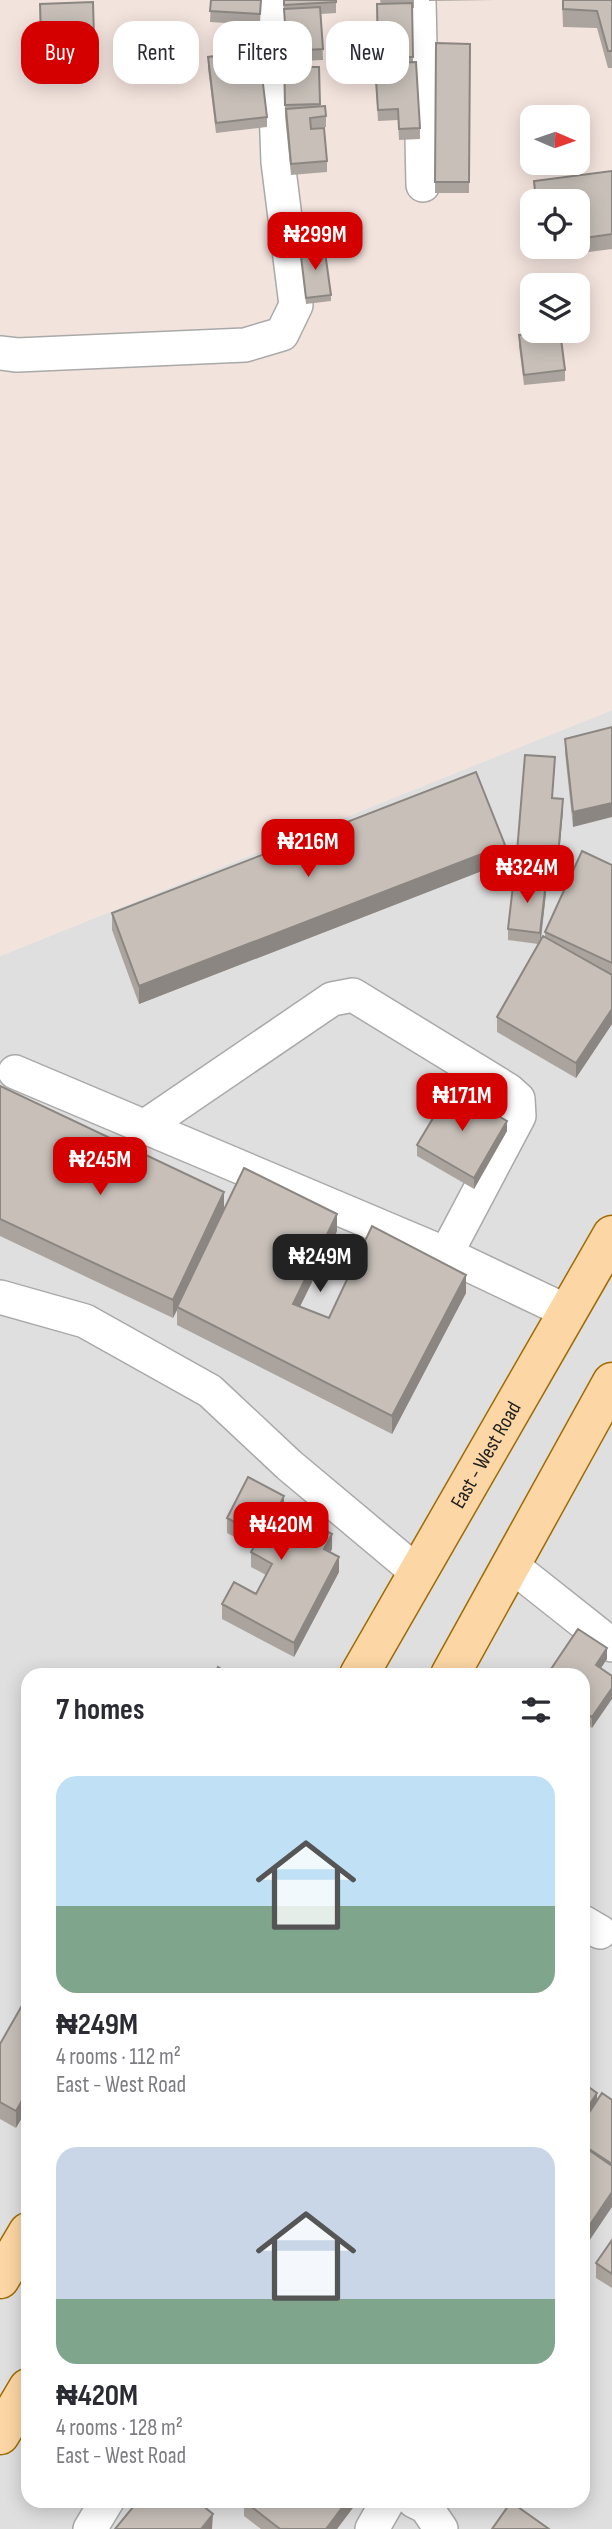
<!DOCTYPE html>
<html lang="en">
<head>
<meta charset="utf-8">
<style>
  :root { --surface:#fff; --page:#f7f7f7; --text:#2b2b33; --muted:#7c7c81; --accent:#d40000 }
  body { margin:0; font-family:"Sofia Sans Condensed",sans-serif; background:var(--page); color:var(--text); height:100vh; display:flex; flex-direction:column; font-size:26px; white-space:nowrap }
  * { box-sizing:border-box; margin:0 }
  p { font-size:23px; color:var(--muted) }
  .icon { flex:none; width:38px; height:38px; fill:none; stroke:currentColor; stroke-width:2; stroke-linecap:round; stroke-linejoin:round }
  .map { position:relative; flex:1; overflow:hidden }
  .details { position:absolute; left:21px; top:1668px; width:569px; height:840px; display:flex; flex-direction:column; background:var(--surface); border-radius:21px; box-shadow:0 4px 18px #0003 }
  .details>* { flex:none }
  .hud { position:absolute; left:21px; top:21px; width:570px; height:63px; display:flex; gap:14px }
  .needle { width:46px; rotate:92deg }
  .controls { position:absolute; left:520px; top:105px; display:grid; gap:14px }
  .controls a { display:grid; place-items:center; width:70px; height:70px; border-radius:14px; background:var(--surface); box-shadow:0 4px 18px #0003; font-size:35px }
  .price { position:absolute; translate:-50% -60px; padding:0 16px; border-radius:14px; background:var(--accent); color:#fff; font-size:23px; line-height:46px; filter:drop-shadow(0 2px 4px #0008) }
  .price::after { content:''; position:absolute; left:50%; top:42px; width:21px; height:16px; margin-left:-10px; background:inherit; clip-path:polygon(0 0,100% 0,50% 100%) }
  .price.on { background:#222; color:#fff }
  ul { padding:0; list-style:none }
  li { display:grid; align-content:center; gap:14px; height:371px; padding:0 35px }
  li span { display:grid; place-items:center; height:217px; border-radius:21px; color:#555 }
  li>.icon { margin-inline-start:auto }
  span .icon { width:126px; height:126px; fill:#fffc; stroke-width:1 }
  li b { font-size:30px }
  h2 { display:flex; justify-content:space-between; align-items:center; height:84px; padding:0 35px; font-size:30px }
  .pill { padding:0 24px; border-radius:21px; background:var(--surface); box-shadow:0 4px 18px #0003; font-size:24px; line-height:63px }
  .pill.on { background:var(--accent); color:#fff }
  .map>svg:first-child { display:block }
  .residential { fill:#e0dfdf; fill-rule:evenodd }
  .military { fill:#f3e3dd; fill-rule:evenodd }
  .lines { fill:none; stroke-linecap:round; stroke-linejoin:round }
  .minor-casing { stroke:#a9a9a9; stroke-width:36 }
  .major-casing { stroke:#a06b00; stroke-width:41 }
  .minor { stroke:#fff; stroke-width:33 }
  .major { stroke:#fcd6a4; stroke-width:38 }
  .wall { fill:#aba49e }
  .shaded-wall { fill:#8b8681 }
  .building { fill:#c7bfb8; stroke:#8b8681; stroke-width:2 }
  .labels { text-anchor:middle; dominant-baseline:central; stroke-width:7; stroke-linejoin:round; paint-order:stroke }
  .street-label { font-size:21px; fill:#222; stroke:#fff }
</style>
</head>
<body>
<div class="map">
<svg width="612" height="2529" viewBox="0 0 612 2529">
  <rect width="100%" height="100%" fill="#f2efe9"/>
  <path class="residential" d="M 612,710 L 612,2529 L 0,2529 L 0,956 ZM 28,1675 L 583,1675 L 583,2501 L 28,2501 Z"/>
  <path class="military" d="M 0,0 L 612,0 L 612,710 L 0,956 ZM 532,117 L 578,117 L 578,163 L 532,163 ZM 532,201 L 578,201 L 578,247 L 532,247 ZM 532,285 L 578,285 L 578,331 L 532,331 Z"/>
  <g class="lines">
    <g class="minor-casing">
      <path id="minor" d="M 419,0 L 423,185
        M 0,353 L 17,355 L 245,345 L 282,334 L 296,305 L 278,162 L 272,0
        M 15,1072 L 446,1254 L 568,1312
        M 144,1127 L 332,999 L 353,995 L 508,1090 L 518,1099 L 519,1116 L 446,1254
        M 0,1297 L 85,1321 L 210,1391 L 289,1465 L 418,1573
        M 511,1565 L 612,1645
        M 583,1922 L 600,1932
        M 414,2501 L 426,2507 L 441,2529
        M 90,2529 L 107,2501
        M 372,2529 L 388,2501"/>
    </g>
    <g class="major-casing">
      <g id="major">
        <path id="s1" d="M 359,1675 L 612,1235"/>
        <path d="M 450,1675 L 612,1382"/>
        <path d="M 0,2279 L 28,2232"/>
        <path d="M 0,2435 L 28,2388"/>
      </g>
    </g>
    <use href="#minor" class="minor"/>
    <use href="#major" class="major"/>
  </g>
  <path class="wall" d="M 211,0 L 261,0 L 260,25 L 210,22 Z
    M 283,0 L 336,0 L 336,13 L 321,14 L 323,60 L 300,61 L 301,67 L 326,116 L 326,127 L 311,129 L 327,161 L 327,172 L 291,175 L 285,116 L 284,56 L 287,56 Z
    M 380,0 L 414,0 L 414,8 L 412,8 L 413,63 L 420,128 L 420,139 L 399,140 L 398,120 L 378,121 L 375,75 L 378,64 L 377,4 L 381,4 Z
    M 429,0 L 495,0 L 429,1 Z
    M 562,0 L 612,0 L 612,68 L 608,68 L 597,28 L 563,27 Z
    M 93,2 L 94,49 L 41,51 L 40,4 Z
    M 436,43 L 470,44 L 469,193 L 435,193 Z
    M 260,54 L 267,117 L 267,127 L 216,133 L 208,68 L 208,57 Z
    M 612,171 L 612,249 L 542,258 L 540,247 L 578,247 L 578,201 L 534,201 L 534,181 Z
    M 300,248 L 331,295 L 331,301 L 306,304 Z
    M 519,335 L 565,370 L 565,381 L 524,385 L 519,346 Z
    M 612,727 L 573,827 L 565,753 L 565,739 Z
    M 555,768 L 552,798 L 563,810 L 558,866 L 517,863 L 517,852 Z
    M 505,862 L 139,1004 L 112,930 L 112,913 Z
    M 612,865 L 612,1024 L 576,1078 L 497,1032 L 497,1017 L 538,944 L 508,940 L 508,929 L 546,893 L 541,940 L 545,937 L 545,932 Z
    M 0,1086 L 224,1210 L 337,1231 L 300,1306 L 329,1318 L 466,1293 L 392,1434 L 177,1325 L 177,1310 L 173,1318 L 0,1236 Z
    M 507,1131 L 474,1189 L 417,1156 L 417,1145 Z
    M 284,1508 L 332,1549 L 330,1552 L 339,1572 L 294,1657 L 222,1619 L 222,1604 L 256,1594 L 266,1575 L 251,1567 L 251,1552 L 254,1547 L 227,1533 L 227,1518 Z
    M 607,1659 L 601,1668 L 592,1728 L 583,1721 L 583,1675 Z
    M 28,1995 L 16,2128 L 0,2119 L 0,2044 Z
    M 612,2240 L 612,2288 L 596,2278 L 596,2263 Z
    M 244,2501 L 358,2501 L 337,2529 L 261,2529 L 244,2516 Z"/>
  <path class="shaded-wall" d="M 563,799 L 563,810 L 558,866 L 558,855 Z
    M 612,803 L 612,817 L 573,827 L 573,812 Z
    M 505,845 L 505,862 L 139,1004 L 139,986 Z
    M 546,882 L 546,893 L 540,944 L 540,933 Z
    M 612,1009 L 612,1024 L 576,1078 L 576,1063 Z
    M 507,1121 L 507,1131 L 474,1189 L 474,1178 Z
    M 224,1192 L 224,1210 L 177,1307 L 177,1310 L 173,1318 L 173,1300 Z
    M 337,1214 L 337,1231 L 293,1321 L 293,1304 Z
    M 466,1275 L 466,1293 L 392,1434 L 392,1416 Z
    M 284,1496 L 284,1511 L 279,1506 Z
    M 332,1534 L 332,1549 L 324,1563 L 324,1549 Z
    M 339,1557 L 339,1572 L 294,1657 L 294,1643 Z
    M 607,1648 L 607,1659 L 596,1675 L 596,1665 Z
    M 612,1688 L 612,1699 L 592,1728 L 592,1717 Z
    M 28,2090 L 28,2108 L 16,2128 L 16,2111 Z
    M 597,2093 L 597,2103 L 583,2125 L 583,2115 Z
    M 612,2192 L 612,2207 L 583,2250 L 583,2235 Z
    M 347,2501 L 358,2501 L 337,2529 L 326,2529 Z
    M 213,2514 L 212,2529 L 201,2529 Z"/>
  <path class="building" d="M 211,0 L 261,0 L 260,14 L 210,11 Z
    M 284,0 L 336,0 L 336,2 L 284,5 Z
    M 563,0 L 612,0 L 612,51 L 608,51 L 597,11 L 563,9 Z
    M 93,2 L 94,38 L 41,40 L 40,4 Z
    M 412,3 L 413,57 L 378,57 L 377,4 Z
    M 320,7 L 323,49 L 287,51 L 284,9 Z
    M 261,29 L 259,52 L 259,51 L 236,53 L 236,30 Z
    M 436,43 L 470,44 L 469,182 L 435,182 Z
    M 259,51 L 267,117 L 216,123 L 208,57 Z
    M 284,56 L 300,56 L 301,67 L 319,67 L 320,104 L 285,105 Z
    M 416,62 L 420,128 L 399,129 L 398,109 L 378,110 L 375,64 Z
    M 325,106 L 326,116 L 310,118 L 311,129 L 324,128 L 327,161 L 291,164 L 286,109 Z
    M 612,171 L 612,234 L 578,239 L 578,201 L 536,201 L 534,181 Z
    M 324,245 L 331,295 L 306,298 L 300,248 Z
    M 560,331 L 565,370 L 524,375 L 519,335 Z
    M 612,727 L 612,803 L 573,812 L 565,739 Z
    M 525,755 L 555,757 L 552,798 L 563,799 L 558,855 L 517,852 Z
    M 476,772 L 505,845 L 139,986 L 112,913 Z
    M 582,851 L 612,865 L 612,963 L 545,932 Z
    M 514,877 L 546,882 L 540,933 L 508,929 Z
    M 543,936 L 612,975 L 612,1009 L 576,1063 L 497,1017 Z
    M 0,1086 L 224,1192 L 173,1300 L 0,1219 Z
    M 451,1088 L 507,1121 L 474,1178 L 417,1145 Z
    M 244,1168 L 337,1214 L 293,1304 L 329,1318 L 372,1226 L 466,1275 L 392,1416 L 177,1307 Z
    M 248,1477 L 284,1496 L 279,1506 L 332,1534 L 324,1549 L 339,1557 L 294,1643 L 222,1604 L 234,1582 L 256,1594 L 272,1564 L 251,1552 L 260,1536 L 227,1518 Z
    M 578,1629 L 607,1648 L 596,1665 L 612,1676 L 612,1688 L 592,1717 L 583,1711 L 583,1675 L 547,1675 Z
    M 218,1667 L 232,1675 L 214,1675 Z
    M 28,1995 L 28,2090 L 16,2111 L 0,2102 L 0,2044 Z
    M 583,2083 L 597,2093 L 583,2115 Z
    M 602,2093 L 612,2100 L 612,2164 L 583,2145 L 583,2122 Z
    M 583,2146 L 612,2166 L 612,2192 L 583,2235 Z
    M 612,2240 L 612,2274 L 596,2263 Z
    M 138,2501 L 197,2501 L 213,2514 L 201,2529 L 115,2529 Z
    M 244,2501 L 347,2501 L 326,2529 L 280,2529 Z
    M 511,2502 L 549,2529 L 492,2529 Z"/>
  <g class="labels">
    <g class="street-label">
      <text stroke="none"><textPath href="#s1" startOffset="254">East - West Road</textPath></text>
    </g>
  </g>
</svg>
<div class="controls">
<a><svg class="needle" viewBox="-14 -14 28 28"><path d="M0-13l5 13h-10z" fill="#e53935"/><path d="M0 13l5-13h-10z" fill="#7c7c81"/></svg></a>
<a><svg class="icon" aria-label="locate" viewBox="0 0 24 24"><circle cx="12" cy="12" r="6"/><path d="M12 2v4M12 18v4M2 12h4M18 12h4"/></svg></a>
<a><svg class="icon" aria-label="layers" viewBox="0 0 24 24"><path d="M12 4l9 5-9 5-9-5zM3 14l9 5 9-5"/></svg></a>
</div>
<b class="price" style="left:315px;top:272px">₦299M</b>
<b class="price" style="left:308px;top:879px">₦216M</b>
<b class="price" style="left:527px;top:905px">₦324M</b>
<b class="price" style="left:462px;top:1133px">₦171M</b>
<b class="price" style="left:100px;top:1197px">₦245M</b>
<b class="price on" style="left:320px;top:1294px">₦249M</b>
<b class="price" style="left:281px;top:1562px">₦420M</b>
<div class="hud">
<a class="pill on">Buy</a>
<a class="pill">Rent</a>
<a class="pill">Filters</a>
<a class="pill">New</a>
</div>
<section class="details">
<h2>7 homes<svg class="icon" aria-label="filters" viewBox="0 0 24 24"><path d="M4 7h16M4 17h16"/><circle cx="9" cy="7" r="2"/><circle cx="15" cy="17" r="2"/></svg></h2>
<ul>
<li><span style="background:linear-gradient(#bfe0f5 60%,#7fa58c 0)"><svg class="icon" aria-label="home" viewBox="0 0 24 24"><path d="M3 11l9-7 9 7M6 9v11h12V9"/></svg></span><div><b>₦249M</b><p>4 rooms · 112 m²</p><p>East - West Road</p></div></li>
<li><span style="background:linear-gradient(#c9d6e8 70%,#7fa58c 0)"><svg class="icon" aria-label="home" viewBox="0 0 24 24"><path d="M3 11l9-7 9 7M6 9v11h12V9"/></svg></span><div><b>₦420M</b><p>4 rooms · 128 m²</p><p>East - West Road</p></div></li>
</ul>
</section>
</div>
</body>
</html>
